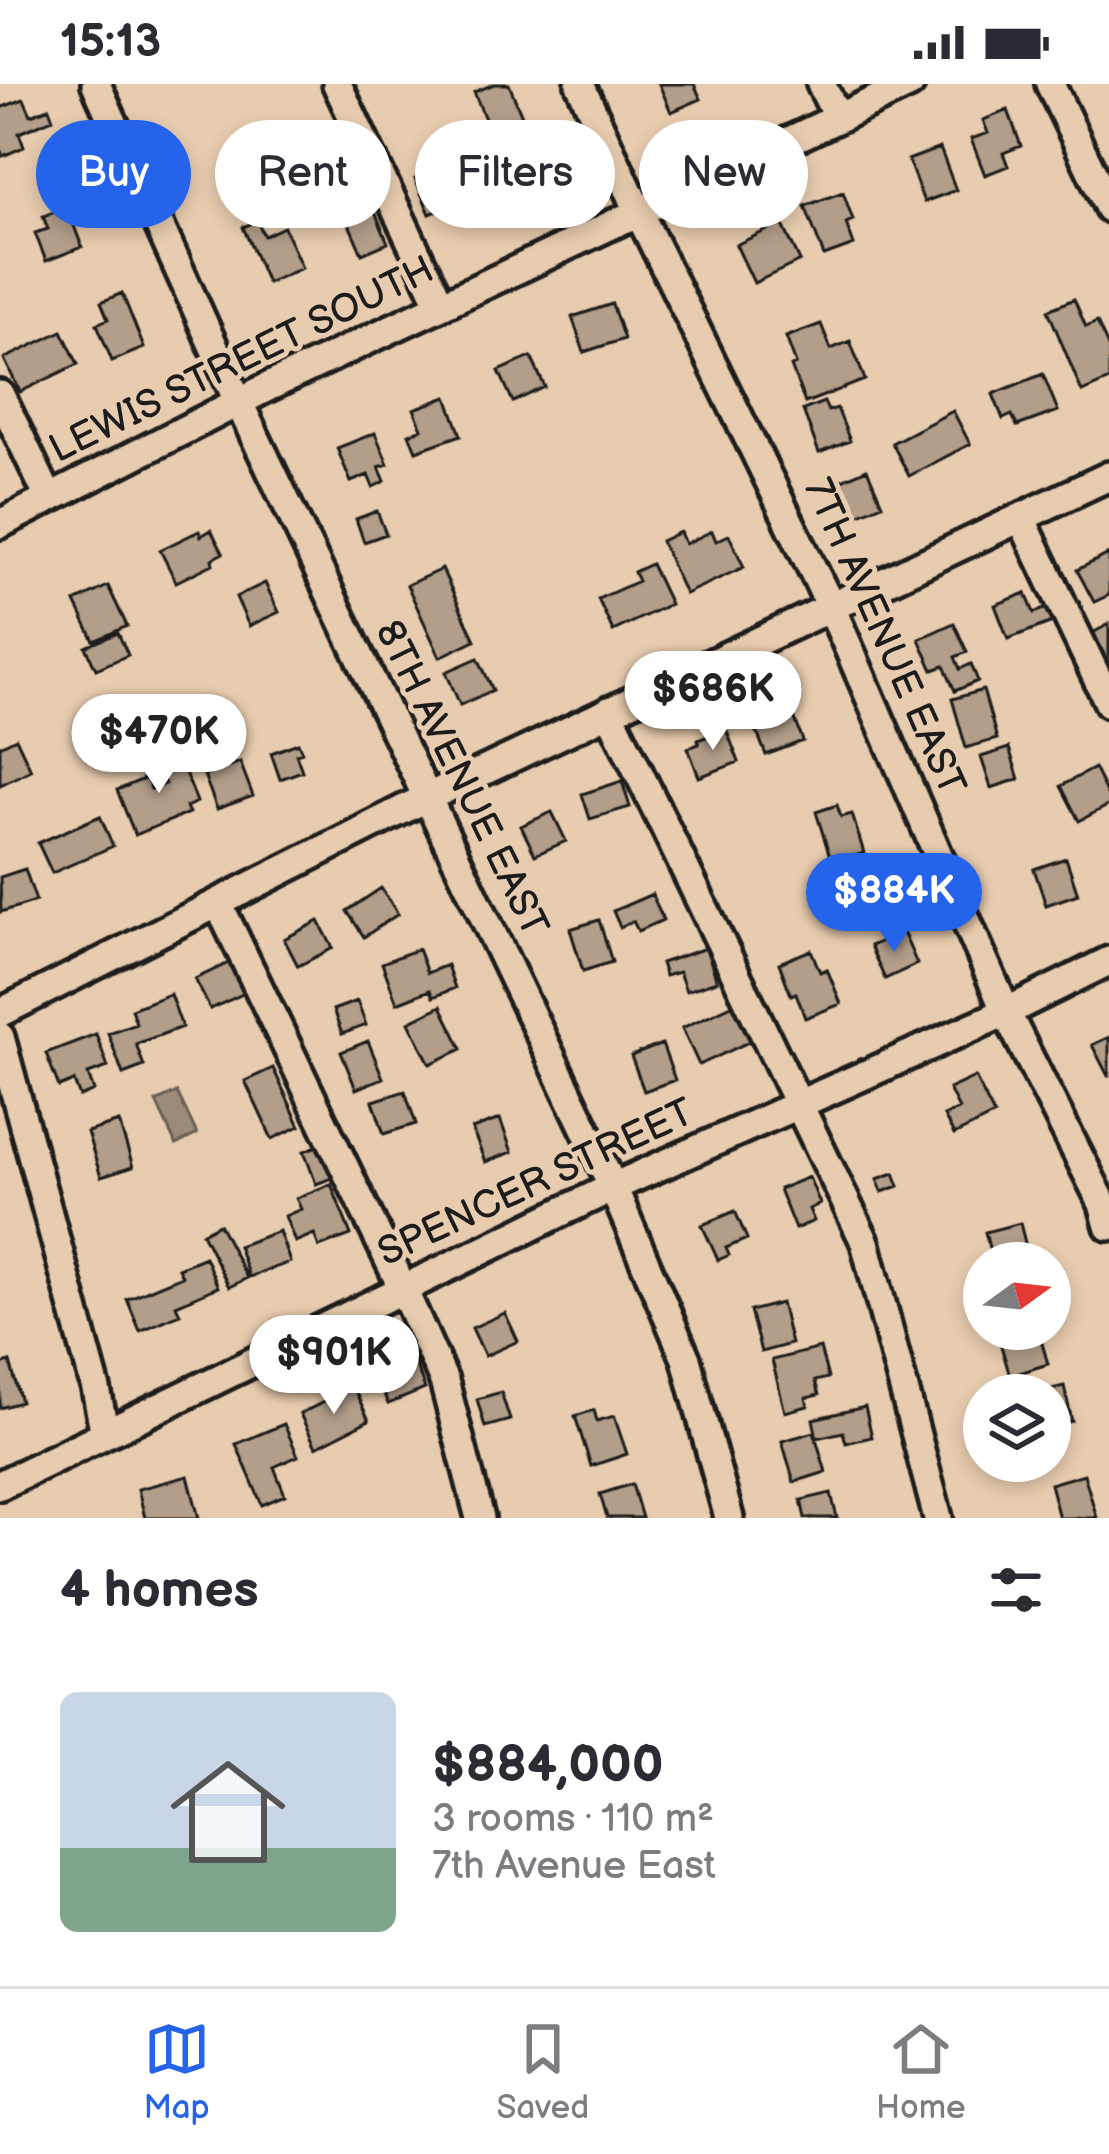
<!DOCTYPE html>
<html lang="en">
<head>
<meta charset="utf-8">
<style>
  :root { --surface:#fff; --page:#f2f2f3; --text:#2b2b33; --muted:#7c7c81; --line:#e1e1e2; --accent:#2563eb }
  body { margin:0; font-family:"Balsamiq Sans",sans-serif; background:var(--page); color:var(--text); height:100vh; display:flex; flex-direction:column; font-size:45px; white-space:nowrap }
  * { box-sizing:border-box; margin:0 }
  p { font-size:39px; color:var(--muted) }
  .icon { flex:none; width:66px; height:66px; fill:none; stroke:currentColor; stroke-width:2; stroke-linecap:round; stroke-linejoin:round }
  .map { position:relative; height:1434px; overflow:hidden }
  .panel { display:flex; flex-direction:column; background:var(--surface); flex:1 }
  .panel>* { flex:none }
  .top-card { position:absolute; left:36px; top:36px; width:1038px; height:108px; display:flex; gap:24px }
  .needle { width:78px; rotate:75deg }
  .fabs { position:absolute; left:963px; top:1158px; display:grid; gap:24px }
  .fabs a { display:grid; place-items:center; width:108px; height:108px; border-radius:50%; background:var(--surface); box-shadow:0 6px 18px #0003; font-size:60px }
  .price { position:absolute; translate:-50% -102px; padding:0 27px; border-radius:42px; background:#fff; color:#222; font-size:39px; line-height:78px; filter:drop-shadow(0 3px 6px #0008) }
  .price::after { content:''; position:absolute; left:50%; top:72px; width:36px; height:27px; margin-left:-18px; background:inherit; clip-path:polygon(0 0,100% 0,50% 100%) }
  .price.selected { background:var(--accent); color:#fff }
  ul { padding:0; list-style:none }
  li { display:flex; align-items:center; gap:36px; height:300px; padding:0 60px }
  li span { display:grid; place-items:center; flex:none; width:336px; height:240px; border-radius:18px; color:#555 }
  li>.icon { margin-inline-start:auto }
  span .icon { width:144px; height:144px; fill:#fffc; stroke-width:1 }
  li b { font-size:51px }
  h2 { display:flex; justify-content:space-between; align-items:center; height:144px; padding:0 60px; font-size:51px }
  .tag { padding:0 42px; border-radius:54px; background:var(--surface); box-shadow:0 6px 18px #0003; font-size:42px; line-height:108px }
  .tag.selected { background:var(--accent); color:#fff }
  .status { display:flex; justify-content:space-between; align-items:center; height:84px; padding:0 60px; background:var(--surface); direction:ltr }
  .status svg { height:33px; fill:currentColor }
  .dock { display:flex; justify-content:space-around; align-items:center; height:168px; border-top:3px solid var(--line); background:var(--surface); font-size:33px; color:var(--muted) }
  .dock a { display:grid; justify-items:center; gap:6px }
  .dock .selected { color:var(--accent) }
  .map>svg:first-child { display:block }
  .water { fill:#9d8b79; stroke:#695f54; stroke-width:3 }
  .building { fill:#b29e89; stroke:#1c1c1c; stroke-width:3 }
  .lines { fill:none; stroke-linecap:round; stroke-linejoin:round }
  .minor-casing { stroke:#1c1c1c; stroke-width:36 }
  .minor { stroke:#e8ccaf; stroke-width:27 }
  .labels { text-anchor:middle; dominant-baseline:central; stroke-width:10; stroke-linejoin:round; paint-order:stroke }
  .street-label { font-size:39px; fill:#1c1c1c; stroke:#e8ccaf }
</style>
</head>
<body>
<div class="status"><b>15:13</b><svg viewBox="0 0 49 12"><path d="M0 12V9h3v3zM5 12V6h3v6zM10 12V3h3v9zM15 12V0h3v12zM26 1h20v11H26zM47 4h2v5h-2z"/></svg></div>
<div class="map">
<svg width="1109" height="1434" viewBox="0 0 1109 1434">
  <rect width="100%" height="100%" fill="#e8ccaf"/>
  <filter id="ink" filterUnits="userSpaceOnUse"><feTurbulence type="fractalNoise" baseFrequency=".00833" numOctaves="2"/><feDisplacementMap in="SourceGraphic" scale="24" xChannelSelector="R" yChannelSelector="G"/><feConvolveMatrix kernelMatrix="1 2 1 2 8 2 1 2 1" color-interpolation-filters="sRGB"/></filter>
  <g filter="url(#ink)">
    <path class="water" d="M 177,1008 L 197,1050 L 176,1061 L 156,1018 Z"/>
    <path class="building" d="M 494,0 L 509,0 L 543,85 L 514,97 L 505,72 L 494,77 L 486,58 L 493,55 L 474,8 Z
      M 659,0 L 694,0 L 701,15 L 671,28 Z
      M 24,15 L 31,31 L 49,24 L 53,35 L 19,49 L 24,63 L 3,72 L 0,65 L 0,24 Z
      M 1008,26 L 1021,62 L 1003,69 L 1008,82 L 985,91 L 971,55 L 988,49 L 983,36 Z
      M 940,64 L 956,106 L 924,118 L 908,76 Z
      M 449,67 L 469,114 L 430,130 L 415,95 L 436,86 L 431,74 Z
      M 359,90 L 388,159 L 362,170 L 332,101 Z
      M 843,108 L 853,136 L 846,139 L 854,161 L 824,172 L 805,122 Z
      M 67,123 L 82,163 L 46,177 L 35,149 L 48,145 L 43,132 Z
      M 257,137 L 264,152 L 284,143 L 302,184 L 267,199 L 243,143 Z
      M 782,139 L 800,177 L 754,199 L 736,161 Z
      M 122,209 L 144,264 L 112,277 L 97,240 L 108,235 L 101,218 Z
      M 1074,215 L 1086,243 L 1097,238 L 1109,265 L 1109,296 L 1082,308 L 1048,226 Z
      M 612,220 L 624,255 L 584,268 L 572,233 Z
      M 821,240 L 831,265 L 850,257 L 865,296 L 805,319 L 791,282 L 796,280 L 786,253 Z
      M 62,247 L 78,280 L 20,308 L 4,275 Z
      M 531,273 L 545,303 L 513,318 L 499,287 Z
      M 1043,290 L 1058,327 L 1017,342 L 1012,331 L 1003,335 L 993,310 Z
      M 447,313 L 461,351 L 416,367 L 409,350 L 422,345 L 414,325 Z
      M 824,318 L 828,327 L 837,324 L 850,357 L 819,369 L 803,326 Z
      M 953,327 L 970,360 L 909,392 L 892,359 Z
      M 375,349 L 388,380 L 379,383 L 385,397 L 373,403 L 368,391 L 351,398 L 337,364 Z
      M 867,385 L 882,420 L 853,433 L 837,398 Z
      M 377,427 L 386,450 L 364,458 L 356,435 Z
      M 211,446 L 223,469 L 212,475 L 213,480 L 176,498 L 160,466 L 199,447 L 201,452 Z
      M 712,447 L 716,457 L 729,451 L 744,483 L 685,510 L 661,457 L 680,448 L 685,460 Z
      M 1109,470 L 1109,511 L 1094,518 L 1077,486 Z
      M 651,480 L 670,520 L 613,547 L 598,515 L 638,497 L 634,488 Z
      M 442,485 L 475,556 L 440,573 L 407,501 Z
      M 265,499 L 279,528 L 249,542 L 236,513 Z
      M 108,502 L 127,542 L 94,557 L 75,518 Z
      M 1026,509 L 1034,529 L 1050,523 L 1055,537 L 1008,555 L 995,521 Z
      M 954,539 L 967,568 L 955,573 L 960,585 L 971,580 L 978,597 L 955,607 L 944,582 L 933,586 L 919,555 Z
      M 1109,540 L 1109,581 L 1106,583 L 1089,551 Z
      M 118,549 L 128,571 L 96,585 L 86,563 Z
      M 478,574 L 493,606 L 460,621 L 446,588 Z
      M 983,606 L 997,655 L 966,664 L 952,615 Z
      M 789,618 L 803,657 L 766,671 L 751,633 Z
      M 726,645 L 739,678 L 699,693 L 688,664 L 699,660 L 698,656 Z
      M 16,654 L 31,686 L 0,701 L 0,662 Z
      M 298,659 L 302,668 L 296,670 L 302,687 L 280,695 L 271,669 Z
      M 1009,664 L 1019,695 L 991,704 L 981,673 Z
      M 176,666 L 197,718 L 186,723 L 189,729 L 135,751 L 117,706 L 146,694 L 151,705 L 165,700 L 155,675 Z
      M 240,678 L 253,712 L 217,725 L 204,691 Z
      M 1094,684 L 1109,714 L 1109,721 L 1079,737 L 1061,702 Z
      M 622,697 L 630,723 L 590,735 L 582,710 Z
      M 837,721 L 841,733 L 852,730 L 864,769 L 832,779 L 816,728 Z
      M 552,728 L 566,757 L 535,771 L 521,742 Z
      M 100,732 L 113,762 L 52,789 L 38,759 Z
      M 1066,774 L 1078,810 L 1046,821 L 1034,785 Z
      M 25,785 L 36,817 L 1,828 L 0,793 Z
      M 381,804 L 398,830 L 364,853 L 347,827 Z
      M 652,810 L 663,836 L 638,847 L 633,837 L 620,843 L 613,827 Z
      M 599,836 L 612,878 L 583,887 L 570,845 Z
      M 319,837 L 333,864 L 298,882 L 284,855 Z
      M 903,848 L 917,880 L 885,895 L 870,862 Z
      M 706,864 L 717,897 L 686,907 L 679,888 L 665,892 L 661,879 Z
      M 418,865 L 427,889 L 447,881 L 455,904 L 433,913 L 430,906 L 397,919 L 382,879 Z
      M 811,866 L 820,888 L 827,885 L 841,920 L 805,934 L 796,909 L 791,911 L 779,879 Z
      M 237,875 L 274,915 L 252,925 L 245,909 L 210,925 L 195,895 Z
      M 170,910 L 182,943 L 136,960 L 144,982 L 123,990 L 108,949 L 136,939 L 131,925 Z
      M 749,913 L 766,950 L 699,981 L 682,944 Z
      M 357,917 L 366,941 L 342,950 L 333,926 Z
      M 441,922 L 462,965 L 430,980 L 409,938 Z
      M 96,950 L 108,983 L 88,990 L 94,1007 L 80,1013 L 74,997 L 59,1003 L 46,969 Z
      M 1109,953 L 1109,992 L 1108,992 L 1092,961 Z
      M 368,957 L 383,994 L 356,1005 L 341,968 Z
      M 662,960 L 675,996 L 644,1007 L 631,972 Z
      M 273,984 L 300,1042 L 272,1055 L 245,997 Z
      M 975,993 L 994,1031 L 954,1051 L 944,1032 L 959,1025 L 949,1005 Z
      M 405,1007 L 416,1040 L 384,1050 L 373,1017 Z
      M 500,1035 L 512,1068 L 485,1078 L 472,1045 Z
      M 119,1038 L 133,1083 L 101,1093 L 87,1048 Z
      M 335,1055 L 348,1088 L 316,1100 L 304,1067 Z
      M 894,1089 L 899,1102 L 882,1108 L 877,1095 Z
      M 809,1093 L 820,1120 L 809,1125 L 814,1137 L 795,1145 L 779,1105 Z
      M 331,1100 L 351,1151 L 319,1163 L 314,1150 L 295,1158 L 285,1132 L 301,1125 L 296,1114 Z
      M 735,1127 L 747,1155 L 726,1164 L 729,1171 L 718,1176 L 702,1141 Z
      M 1020,1139 L 1030,1179 L 993,1179 L 985,1148 Z
      M 219,1140 L 247,1194 L 229,1203 L 202,1149 Z
      M 279,1147 L 290,1178 L 249,1193 L 238,1162 Z
      M 205,1173 L 218,1203 L 176,1221 L 180,1230 L 140,1247 L 127,1215 L 182,1192 L 178,1184 Z
      M 781,1219 L 791,1260 L 761,1268 L 750,1227 Z
      M 505,1229 L 518,1257 L 485,1272 L 472,1244 Z
      M 996,1245 L 1038,1245 L 1048,1280 L 1010,1292 Z
      M 820,1264 L 828,1294 L 815,1297 L 819,1311 L 806,1314 L 808,1322 L 785,1328 L 772,1276 Z
      M 413,1274 L 425,1305 L 388,1320 L 375,1288 Z
      M 10,1278 L 21,1318 L 0,1324 L 0,1281 Z
      M 1064,1302 L 1072,1337 L 1050,1342 L 1050,1311 L 1026,1311 Z
      M 353,1303 L 369,1336 L 316,1363 L 300,1330 Z
      M 501,1308 L 510,1336 L 485,1343 L 477,1315 Z
      M 865,1323 L 872,1353 L 846,1359 L 843,1348 L 817,1354 L 813,1335 Z
      M 594,1326 L 597,1337 L 614,1332 L 627,1370 L 591,1382 L 575,1332 Z
      M 284,1340 L 298,1372 L 274,1383 L 285,1411 L 262,1421 L 236,1360 Z
      M 814,1348 L 826,1388 L 794,1398 L 782,1357 Z
      M 1084,1390 L 1097,1434 L 1059,1434 L 1050,1400 Z
      M 188,1392 L 199,1434 L 145,1434 L 138,1405 Z
      M 632,1400 L 642,1434 L 607,1434 L 600,1410 Z
      M 831,1409 L 837,1434 L 805,1434 L 801,1416 Z"/>
    <g class="lines">
      <g class="minor-casing">
        <path id="minor" d="M 96,0 L 238,317 L 613,1103 L 686,1275 L 729,1434
          M 337,0 L 441,221
          M 580,0 L 638,127 L 831,523 L 1006,928 L 1103,1120 L 1109,1142
          M 821,0 L 838,34
          M 1050,0 L 1109,124
          M 0,311 L 49,414
          M 1021,434 L 1109,619
          M 0,440 L 270,302 L 910,0
          M 609,627 L 865,1158 L 938,1434
          M 218,819 L 403,1205 L 444,1297 L 480,1434
          M 0,929 L 426,714 L 1109,392
          M 0,953 L 96,1305 L 105,1350
          M 0,1401 L 613,1103 L 1006,928 L 1109,877"/>
      </g>
      <use href="#minor" class="minor"/>
    </g>
  </g>
  <g class="labels">
    <g class="street-label">
      <text transform="translate(242 276) rotate(-26)">LEWIS STREET SOUTH</text>
      <text transform="translate(884 553) rotate(66)">7TH AVENUE EAST</text>
      <text transform="translate(461 695) rotate(64)">8TH AVENUE EAST</text>
      <text transform="translate(536 1099) rotate(-25)">SPENCER STREET</text>
    </g>
  </g>
</svg>
<div class="fabs">
<a><svg class="needle" viewBox="-14 -14 28 28"><path d="M0-13l5 13h-10z" fill="#e53935"/><path d="M0 13l5-13h-10z" fill="#7c7c81"/></svg></a>
<a><svg class="icon" aria-label="layers" viewBox="0 0 24 24"><path d="M12 4l9 5-9 5-9-5zM3 14l9 5 9-5"/></svg></a>
</div>
<b class="price" style="left:713px;top:669px">$686K</b>
<b class="price" style="left:159px;top:712px">$470K</b>
<b class="price selected" style="left:894px;top:871px">$884K</b>
<b class="price" style="left:334px;top:1333px">$901K</b>
<div class="top-card">
<a class="tag selected">Buy</a>
<a class="tag">Rent</a>
<a class="tag">Filters</a>
<a class="tag">New</a>
</div>
</div>
<section class="panel">
<h2>4 homes<svg class="icon" aria-label="filters" viewBox="0 0 24 24"><path d="M4 7h16M4 17h16"/><circle cx="9" cy="7" r="2"/><circle cx="15" cy="17" r="2"/></svg></h2>
<ul>
<li><span style="background:linear-gradient(#c9d6e8 65%,#7fa58c 0)"><svg class="icon" aria-label="home" viewBox="0 0 24 24"><path d="M3 11l9-7 9 7M6 9v11h12V9"/></svg></span><div><b>$884,000</b><p>3 rooms · 110 m²</p><p>7th Avenue East</p></div></li>
</ul>
</section>
<nav class="dock">
<a class="selected"><svg class="icon" aria-label="map" viewBox="0 0 24 24"><path d="M3 6l6-2 6 2 6-2v14l-6 2-6-2-6 2zM9 4v14M15 6v14"/></svg>Map</a>
<a><svg class="icon" aria-label="saved" viewBox="0 0 24 24"><path d="M7 4h10v16l-5-4-5 4z"/></svg>Saved</a>
<a><svg class="icon" aria-label="home" viewBox="0 0 24 24"><path d="M3 11l9-7 9 7M6 9v11h12V9"/></svg>Home</a>
</nav>
</body>
</html>
